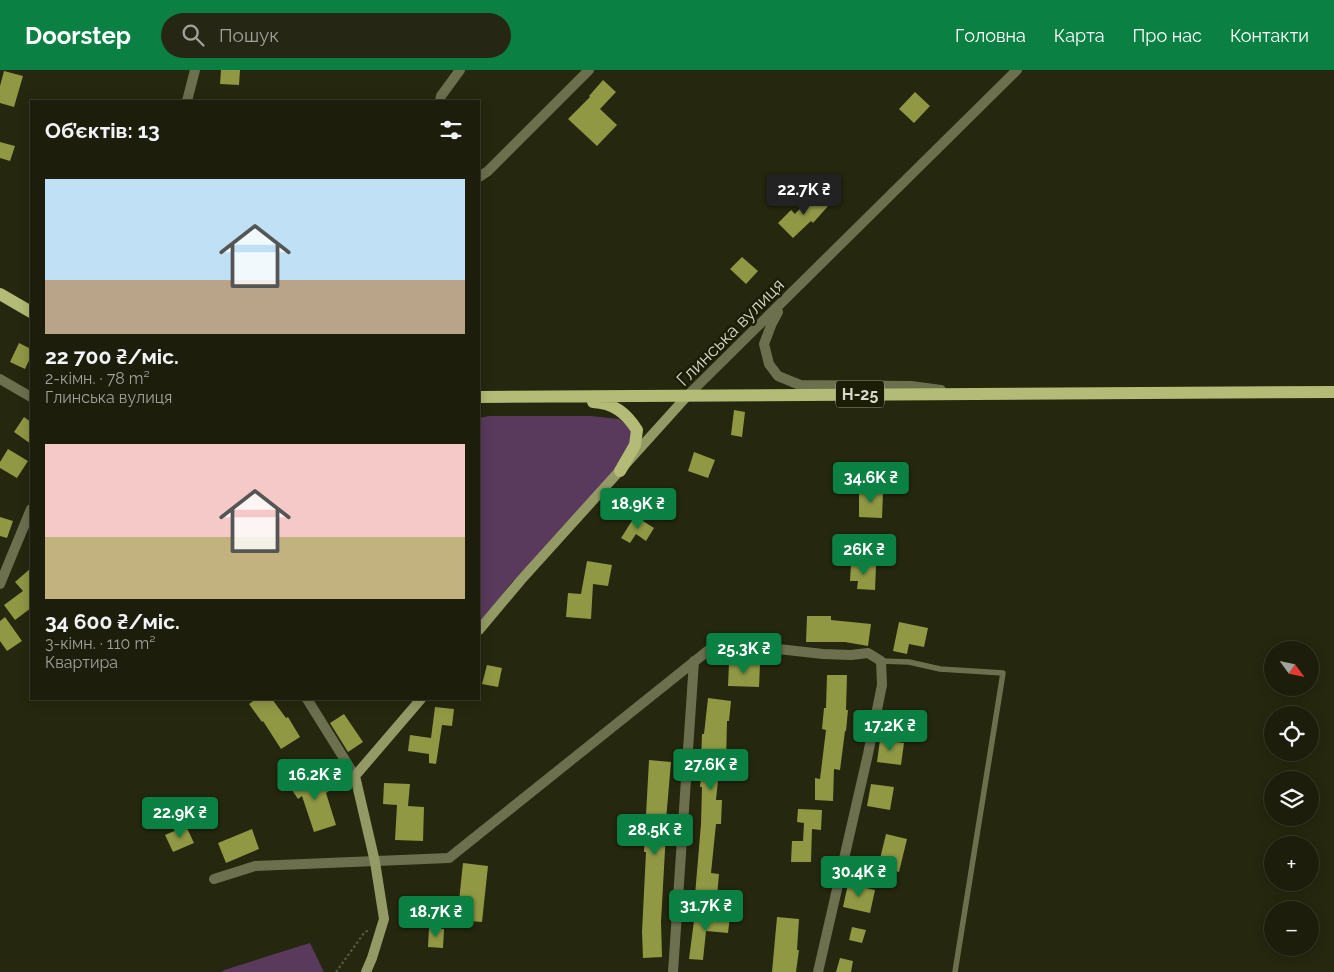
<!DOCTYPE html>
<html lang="uk">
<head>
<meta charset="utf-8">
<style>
  :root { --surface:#1c1d0a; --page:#252613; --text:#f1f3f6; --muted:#a0a29c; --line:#3a3b2b; --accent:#0b8043 }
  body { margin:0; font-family:Raleway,sans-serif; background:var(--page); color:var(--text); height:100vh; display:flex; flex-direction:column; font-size:19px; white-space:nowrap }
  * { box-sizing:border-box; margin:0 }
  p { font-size:16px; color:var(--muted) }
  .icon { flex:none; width:28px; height:28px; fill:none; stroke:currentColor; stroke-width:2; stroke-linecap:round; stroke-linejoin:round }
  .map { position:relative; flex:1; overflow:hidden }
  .details { position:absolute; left:30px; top:30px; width:450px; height:600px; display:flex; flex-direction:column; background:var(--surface); border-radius:0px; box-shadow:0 2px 12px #0003,0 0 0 1px var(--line) }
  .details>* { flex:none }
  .needle { width:32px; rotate:123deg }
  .tools { position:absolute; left:1264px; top:571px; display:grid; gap:10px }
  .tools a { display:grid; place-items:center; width:55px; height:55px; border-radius:50%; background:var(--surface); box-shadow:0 2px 12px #0003,0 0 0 1px var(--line); font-size:25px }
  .price { position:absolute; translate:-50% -42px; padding:0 11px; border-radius:5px; background:var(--accent); color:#fff; font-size:16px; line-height:32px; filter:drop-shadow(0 1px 2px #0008) }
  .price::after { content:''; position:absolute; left:50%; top:30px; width:15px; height:11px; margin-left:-8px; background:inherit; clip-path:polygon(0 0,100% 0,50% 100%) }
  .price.on { background:#222; color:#fff }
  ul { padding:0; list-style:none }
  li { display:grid; align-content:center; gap:10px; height:265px; padding:0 15px }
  li span { display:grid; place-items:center; height:155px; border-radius:0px; color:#555 }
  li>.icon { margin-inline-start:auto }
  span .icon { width:90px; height:90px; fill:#fffc; stroke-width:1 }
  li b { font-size:21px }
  h2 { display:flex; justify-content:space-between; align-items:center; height:60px; padding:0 15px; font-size:21px }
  header { display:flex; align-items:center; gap:30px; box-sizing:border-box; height:70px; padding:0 25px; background:var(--accent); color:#fff }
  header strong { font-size:24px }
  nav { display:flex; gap:28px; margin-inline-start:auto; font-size:18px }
  .search { width:350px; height:45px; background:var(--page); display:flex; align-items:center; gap:12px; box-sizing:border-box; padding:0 18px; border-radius:28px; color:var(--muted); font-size:19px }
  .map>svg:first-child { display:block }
  .green { fill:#59395c }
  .building { fill:#909844 }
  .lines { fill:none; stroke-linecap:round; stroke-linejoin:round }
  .path { stroke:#5a5c46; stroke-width:2; stroke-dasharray:2.5 2.5; stroke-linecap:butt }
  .service { stroke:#6c704f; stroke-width:5.5 }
  .minor { stroke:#6c704f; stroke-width:10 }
  .tertiary { stroke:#6c704f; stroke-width:10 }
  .secondary { stroke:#949a65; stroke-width:10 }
  .primary { stroke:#b3bb76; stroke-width:12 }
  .labels { text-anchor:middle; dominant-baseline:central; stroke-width:5; stroke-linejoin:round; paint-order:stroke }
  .shield { fill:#1b1d05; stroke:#9ea08e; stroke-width:1 }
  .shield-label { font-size:16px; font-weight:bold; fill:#d6d8c9 }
  .street-label { font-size:18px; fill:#d6d8c9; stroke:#1b1d05 }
</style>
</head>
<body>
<header>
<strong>Doorstep</strong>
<div class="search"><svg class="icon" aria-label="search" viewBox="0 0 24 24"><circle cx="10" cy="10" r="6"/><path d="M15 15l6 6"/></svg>Пошук</div>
<nav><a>Головна</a><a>Карта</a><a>Про нас</a><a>Контакти</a></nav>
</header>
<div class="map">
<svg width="1334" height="902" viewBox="0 0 1334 902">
  <rect width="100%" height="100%" fill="#25270e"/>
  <path class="green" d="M 489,346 L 591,346 L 619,349 L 629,357 L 638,370 L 593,431 L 512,512 L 479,555 L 479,348 Z
    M 310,873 L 324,902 L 221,902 L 224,900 Z"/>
  <path class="building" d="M 221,0 L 240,0 L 239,15 L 220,14 Z
    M 4,1 L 23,6 L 14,37 L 0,33 L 0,16 Z
    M 603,10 L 616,22 L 600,39 L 617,55 L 597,76 L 568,49 L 590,27 L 589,26 Z
    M 915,22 L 930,36 L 914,53 L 899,39 Z
    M 0,72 L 15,76 L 10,91 L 0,88 Z
    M 815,123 L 829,135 L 813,153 L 811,151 L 793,168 L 778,153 L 791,140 L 795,144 Z
    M 742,187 L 758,201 L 746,214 L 730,199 Z
    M 19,273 L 31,279 L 31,286 L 25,299 L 10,292 Z
    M 734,340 L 745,342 L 742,367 L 731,365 Z
    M 24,347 L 31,352 L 31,374 L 14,362 Z
    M 8,379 L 28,391 L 17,408 L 0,398 L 0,392 Z
    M 694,382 L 715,390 L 708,408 L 688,401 Z
    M 859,421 L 883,422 L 882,448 L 859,447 Z
    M 635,446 L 654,458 L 646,471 L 636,464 L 630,473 L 621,468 Z
    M 0,447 L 13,451 L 7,468 L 0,466 Z
    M 587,491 L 612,495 L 608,516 L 593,514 L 591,549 L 566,547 L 568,523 L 581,524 Z
    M 851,494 L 876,496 L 875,520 L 857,519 L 858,511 L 850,511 Z
    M 31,498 L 31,538 L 15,550 L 4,535 L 23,521 L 15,512 Z
    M 807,546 L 831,546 L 831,550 L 871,554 L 868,576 L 845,572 L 806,572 Z
    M 5,547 L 22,571 L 7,581 L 0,571 L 0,551 Z
    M 899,552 L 928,558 L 924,577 L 909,574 L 907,584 L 893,581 Z
    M 729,593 L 760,594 L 759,617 L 728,616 Z
    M 487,595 L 502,598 L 498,617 L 482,614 Z
    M 827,605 L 847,605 L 846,640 L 848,640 L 846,661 L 845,661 L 840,700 L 834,699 L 833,731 L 815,730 L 815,708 L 820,709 L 826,660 L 822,659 L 824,638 L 826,638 Z
    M 708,628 L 731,631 L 729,651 L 727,651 L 726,692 L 720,691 L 716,730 L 722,730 L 721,754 L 716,754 L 711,803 L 719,804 L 717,826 L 695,825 L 701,754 L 702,717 L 700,717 L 703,691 L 701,691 L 702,664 L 704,664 Z
    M 256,629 L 272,629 L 286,648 L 288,647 L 300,667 L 281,679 L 263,651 L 262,652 L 249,634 Z
    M 435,637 L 454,639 L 452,656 L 442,655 L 436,694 L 429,693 L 429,684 L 408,681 L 410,665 L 431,668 Z
    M 344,644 L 363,672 L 348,682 L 330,653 Z
    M 880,670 L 904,673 L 901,695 L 877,692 Z
    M 649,690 L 671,692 L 665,762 L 666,762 L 661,852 L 662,887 L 643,888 L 642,862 L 646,782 L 644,782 Z
    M 315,700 L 329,721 L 326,723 L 336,755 L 314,762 L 302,726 L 298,729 L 290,717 Z
    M 384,713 L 410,714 L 408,736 L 424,737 L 423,771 L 395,770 L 397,735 L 383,734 Z
    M 871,714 L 894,717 L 890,740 L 867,736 Z
    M 798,739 L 822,740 L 821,760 L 812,759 L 811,792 L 791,792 L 792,771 L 803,771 L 804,753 L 797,752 Z
    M 186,756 L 194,773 L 173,782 L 165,765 Z
    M 252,759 L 259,779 L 226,793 L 218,773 Z
    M 886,764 L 907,769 L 899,802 L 878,797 Z
    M 463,793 L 488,796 L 482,852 L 457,850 Z
    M 848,814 L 875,820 L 870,843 L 843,837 Z
    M 695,843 L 730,846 L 728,863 L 706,861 L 703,890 L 689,889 Z
    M 777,847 L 799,849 L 797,880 L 799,880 L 796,902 L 772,902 Z
    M 852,857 L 866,860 L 862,873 L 849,870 Z
    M 429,858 L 444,859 L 443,878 L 428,877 Z
    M 840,888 L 853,891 L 851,902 L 836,902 Z"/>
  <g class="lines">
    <path class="path" d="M 336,902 L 364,863 L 370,859"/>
    <path class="service" d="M 881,591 L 909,592 L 940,599 L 1003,603 L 955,902"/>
    <path class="minor" d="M 187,31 L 195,0
      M 440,31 L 441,26 L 460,0
      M 479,107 L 488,101 L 589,0
      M 0,309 L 31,327
      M 0,514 L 31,439
      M 307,629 L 355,706
      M 214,809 L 255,796 L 449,788 L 710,579 L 769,578 L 823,584 L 851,585 L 868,583 L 881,591 L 882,615 L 868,684 L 818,902
      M 673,902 L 694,591"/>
    <path class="tertiary" d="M 778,242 L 772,253 L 764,274 L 769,294 L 778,306 L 800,315 L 911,316 L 941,320
      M 688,325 L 1017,0"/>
    <path class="secondary" d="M 479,560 L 521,510 L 688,325
      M 366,902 L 372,888 L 384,849 L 375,792 L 355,706 L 421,629"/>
    <path class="primary" d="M 0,224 L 31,242
      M 479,327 L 1334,322
      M 593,332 C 614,333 626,343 637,360 L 635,375 L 620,401"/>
  </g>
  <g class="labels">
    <rect class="shield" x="836" y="310.5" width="48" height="27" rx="4"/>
    <g class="shield-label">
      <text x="860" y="324">Н-25</text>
    </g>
    <g class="street-label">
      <text transform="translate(730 262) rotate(-45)">Глинська вулиця</text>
    </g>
  </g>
</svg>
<div class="tools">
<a><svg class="needle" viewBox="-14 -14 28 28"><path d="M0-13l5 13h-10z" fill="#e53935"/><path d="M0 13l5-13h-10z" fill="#a0a29c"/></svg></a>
<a><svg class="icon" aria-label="locate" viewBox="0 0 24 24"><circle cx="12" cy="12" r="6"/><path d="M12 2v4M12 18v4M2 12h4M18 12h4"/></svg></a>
<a><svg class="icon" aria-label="layers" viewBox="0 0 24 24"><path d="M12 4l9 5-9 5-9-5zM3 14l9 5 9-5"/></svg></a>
<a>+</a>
<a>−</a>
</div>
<b class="price on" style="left:804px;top:146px">22.7K ₴</b>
<b class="price" style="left:871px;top:434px">34.6K ₴</b>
<b class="price" style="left:638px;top:460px">18.9K ₴</b>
<b class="price" style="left:864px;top:506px">26K ₴</b>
<b class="price" style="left:744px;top:605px">25.3K ₴</b>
<b class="price" style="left:890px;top:682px">17.2K ₴</b>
<b class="price" style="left:711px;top:721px">27.6K ₴</b>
<b class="price" style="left:315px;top:731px">16.2K ₴</b>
<b class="price" style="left:180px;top:769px">22.9K ₴</b>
<b class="price" style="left:655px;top:786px">28.5K ₴</b>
<b class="price" style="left:859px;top:828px">30.4K ₴</b>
<b class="price" style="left:706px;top:862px">31.7K ₴</b>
<b class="price" style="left:436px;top:868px">18.7K ₴</b>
<section class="details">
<h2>Об’єктів: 13<svg class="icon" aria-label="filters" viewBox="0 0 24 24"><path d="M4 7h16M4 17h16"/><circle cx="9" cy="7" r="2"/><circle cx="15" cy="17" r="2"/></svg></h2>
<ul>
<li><span style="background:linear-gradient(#bfe0f5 65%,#b9a48a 0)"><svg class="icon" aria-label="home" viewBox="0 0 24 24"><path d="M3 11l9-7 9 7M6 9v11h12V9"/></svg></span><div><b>22 700 ₴/міс.</b><p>2-кімн. · 78 m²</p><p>Глинська вулиця</p></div></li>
<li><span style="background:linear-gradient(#f6c9c9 60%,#c2b280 0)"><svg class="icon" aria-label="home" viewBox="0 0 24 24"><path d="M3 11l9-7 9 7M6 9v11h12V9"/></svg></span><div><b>34 600 ₴/міс.</b><p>3-кімн. · 110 m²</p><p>Квартира</p></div></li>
</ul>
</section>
</div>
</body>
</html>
